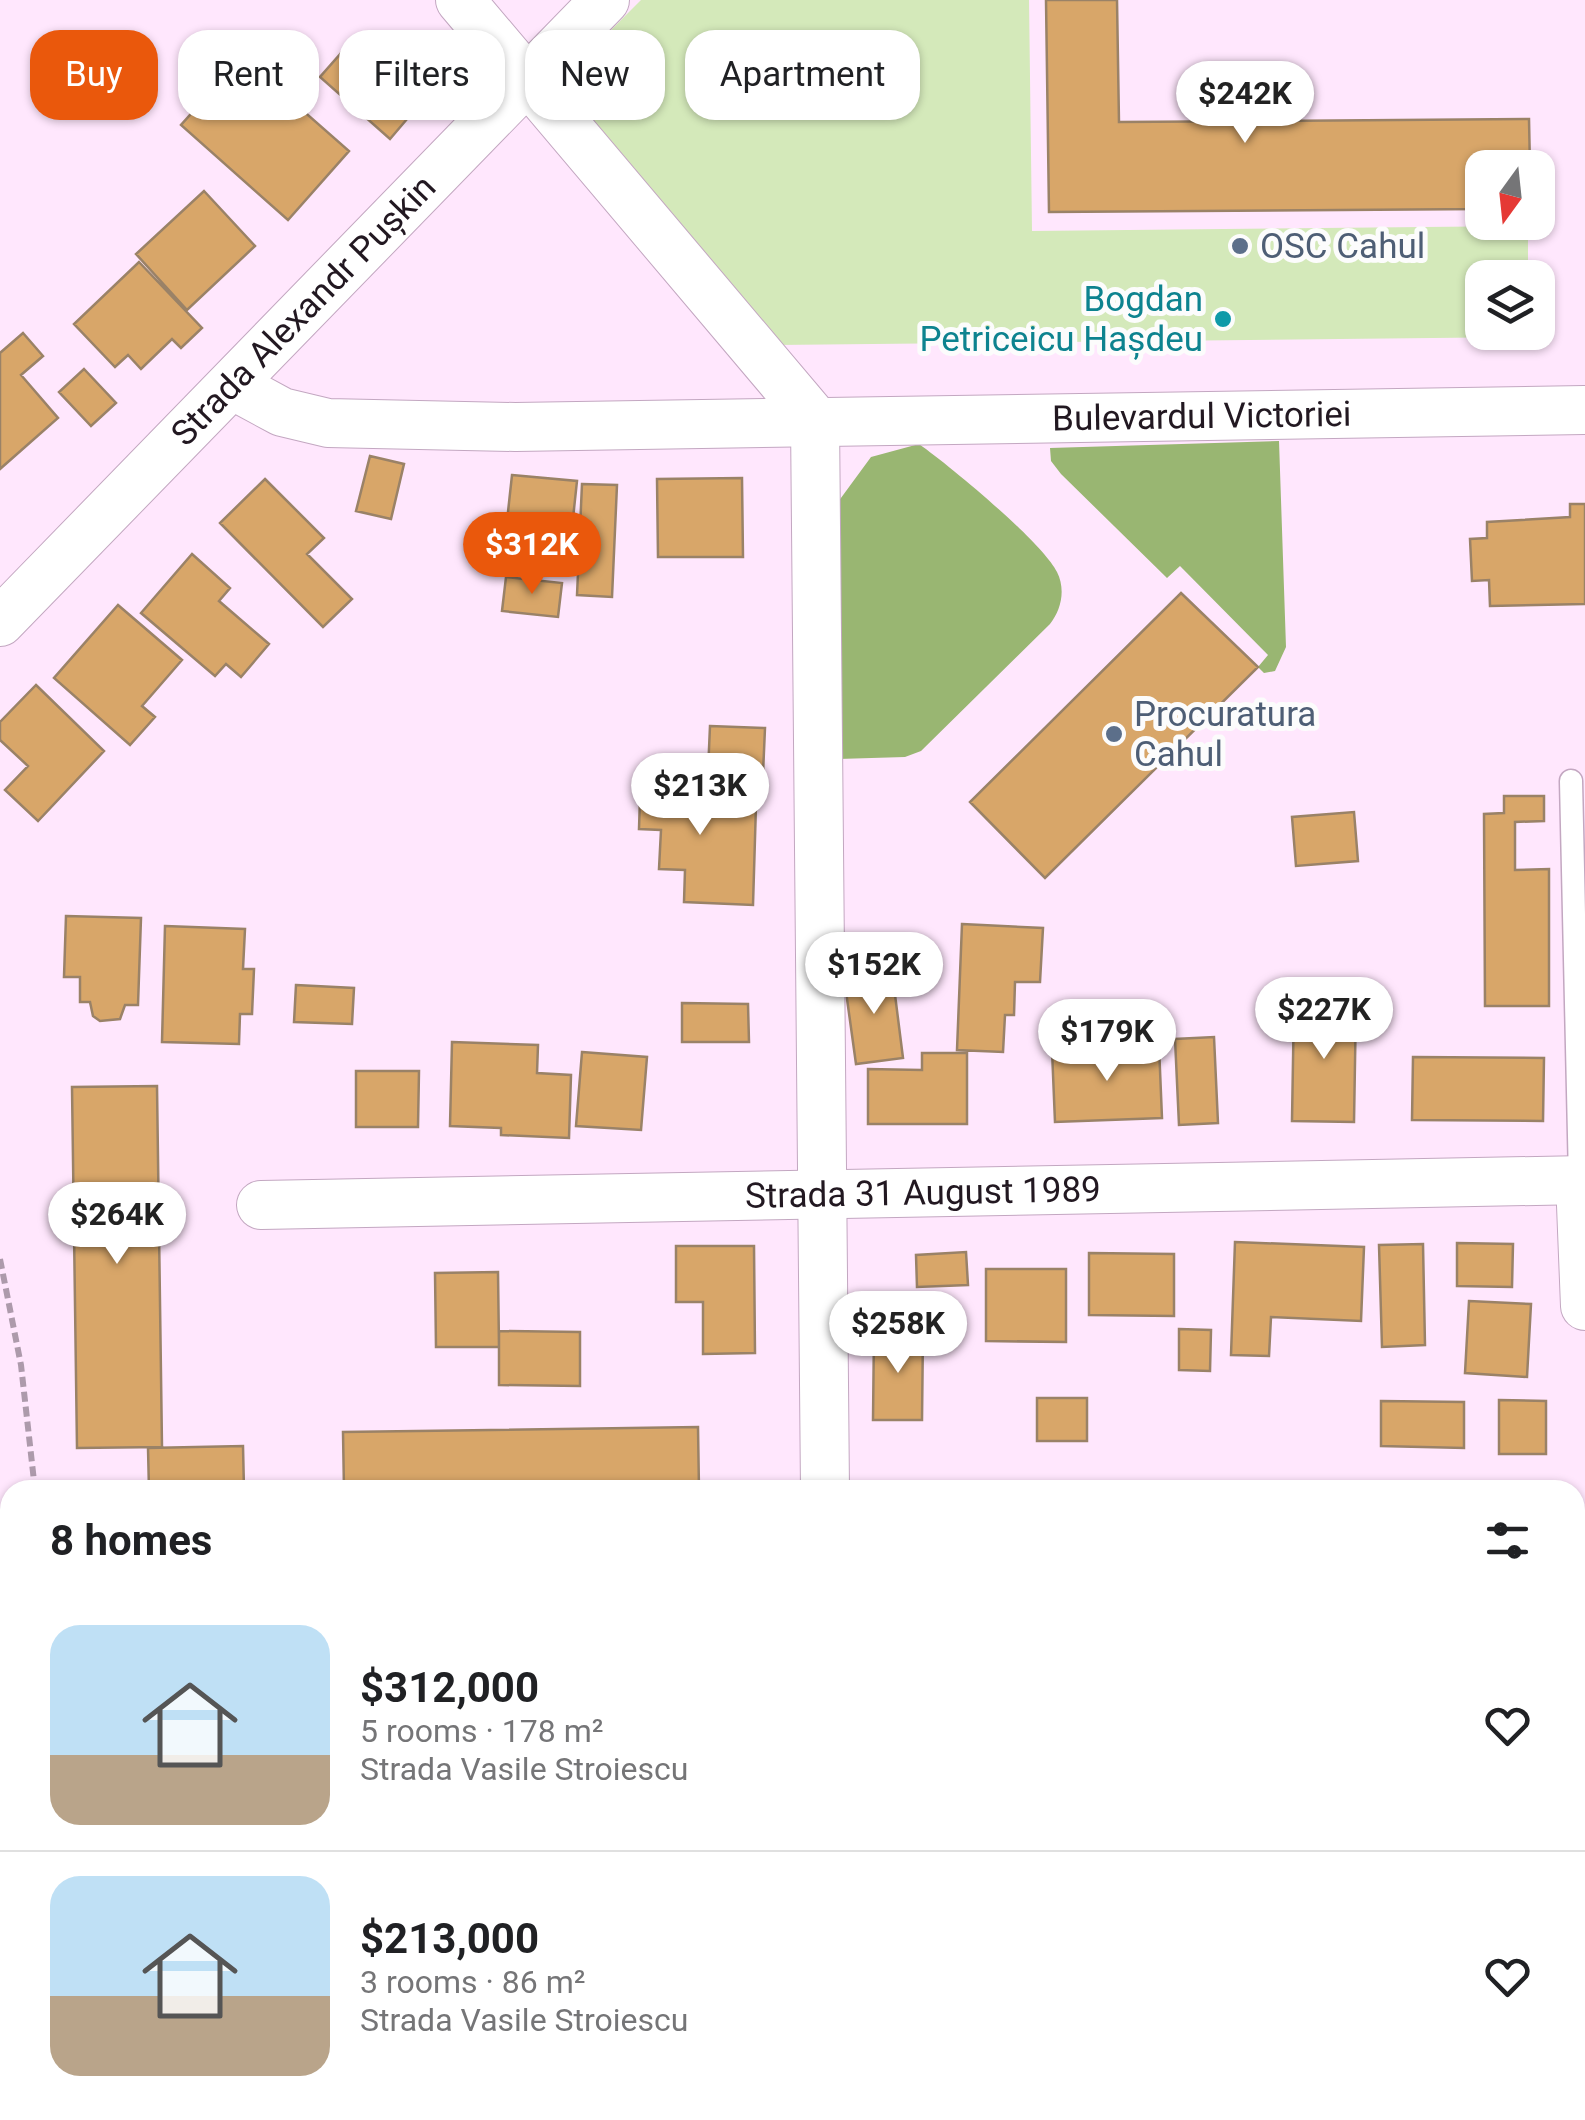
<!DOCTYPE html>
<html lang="en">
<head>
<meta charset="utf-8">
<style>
  :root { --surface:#fff; --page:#f2f2f2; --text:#202124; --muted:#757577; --line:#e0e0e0; --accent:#ea580c }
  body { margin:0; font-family:Roboto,sans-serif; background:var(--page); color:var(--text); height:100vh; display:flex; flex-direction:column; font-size:38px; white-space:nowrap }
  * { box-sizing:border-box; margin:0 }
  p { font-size:32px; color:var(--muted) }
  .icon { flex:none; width:55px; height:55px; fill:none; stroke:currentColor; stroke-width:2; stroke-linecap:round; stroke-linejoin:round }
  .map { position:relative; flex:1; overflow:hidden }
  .details { position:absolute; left:0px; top:1480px; width:1585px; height:640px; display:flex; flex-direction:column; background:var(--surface); border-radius:30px 30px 0 0; box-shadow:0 2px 8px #0004 }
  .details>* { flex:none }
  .top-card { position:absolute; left:30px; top:30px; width:1000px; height:90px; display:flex; gap:20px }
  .needle { width:65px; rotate:195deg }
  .buttons { position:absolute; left:1465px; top:150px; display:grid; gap:20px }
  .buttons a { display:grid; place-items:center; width:90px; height:90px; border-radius:20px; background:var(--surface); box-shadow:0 2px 8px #0004; font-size:50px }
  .price { position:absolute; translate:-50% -85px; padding:0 22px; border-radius:35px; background:#fff; color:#222; font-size:32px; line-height:65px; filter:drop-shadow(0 2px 5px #0008) }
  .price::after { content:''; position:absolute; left:50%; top:60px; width:30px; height:22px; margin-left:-15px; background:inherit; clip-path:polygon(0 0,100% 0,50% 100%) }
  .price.active { background:var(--accent); color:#fff }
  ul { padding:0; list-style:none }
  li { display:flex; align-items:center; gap:30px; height:250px; padding:0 50px }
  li+li { border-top:2px solid var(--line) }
  li span { display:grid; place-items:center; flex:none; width:280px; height:200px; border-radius:30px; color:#555 }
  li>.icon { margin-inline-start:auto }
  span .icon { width:120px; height:120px; fill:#fffc; stroke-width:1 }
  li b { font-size:42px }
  h2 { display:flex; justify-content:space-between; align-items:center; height:120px; padding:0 50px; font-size:42px }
  .chip { padding:0 35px; border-radius:30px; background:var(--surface); box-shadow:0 2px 8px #0004; font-size:35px; line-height:90px }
  .chip.active { background:var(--accent); color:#fff }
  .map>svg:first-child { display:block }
  .green { fill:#d4e9ba }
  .forest { fill:#99b672 }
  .building { fill:#d8a669; stroke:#9a8267; stroke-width:2.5 }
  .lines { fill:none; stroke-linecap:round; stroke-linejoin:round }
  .lane-casing { stroke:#c3a7c1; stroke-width:25 }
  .street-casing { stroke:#c3a7c1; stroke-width:50 }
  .path { stroke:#ad9aab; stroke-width:6; stroke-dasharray:10 5; stroke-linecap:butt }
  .lane { stroke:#fff; stroke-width:22 }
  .street { stroke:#fff; stroke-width:48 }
  .service-dot { fill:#5c6f8a; stroke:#fcfcfc; stroke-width:4 }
  .culture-dot { fill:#0f9aa8; stroke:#fcfcfc; stroke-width:4 }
  .labels { text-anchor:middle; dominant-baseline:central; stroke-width:10; stroke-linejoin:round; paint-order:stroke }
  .service-label { font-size:35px; fill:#4e5e75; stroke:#fcfcfc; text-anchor:start }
  .culture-label { font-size:35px; fill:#0d838f; stroke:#fcfcfc; text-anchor:end }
  .street-label { font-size:35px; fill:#221821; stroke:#fcfcfc }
</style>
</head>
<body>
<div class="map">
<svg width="1585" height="2120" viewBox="0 0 1585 2120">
  <rect width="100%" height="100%" fill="#ffe7fd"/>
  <path class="green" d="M 641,0 L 1029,0 L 1032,231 L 1528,226 L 1528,277 L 1482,278 L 1482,332 L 1529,333 L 1529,337 L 776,345 L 580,112 L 573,91 L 575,66 Z"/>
  <path class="forest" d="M 1279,441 L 1286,647 L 1275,671 L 1264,673 L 1258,667 L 1268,655 L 1180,566 L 1167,578 L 1061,474 L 1051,461 L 1050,448 Z
    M 919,444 C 950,466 1041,541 1057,572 C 1066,590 1061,610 1050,624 L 921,751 L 905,757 L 838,759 L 838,502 L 871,457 Z"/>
  <path class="building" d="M 1046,0 L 1117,0 L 1119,122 L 1529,119 L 1530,168 L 1482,168 L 1482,209 L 1049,212 Z
    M 349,44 L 419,105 L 390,139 L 320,77 Z
    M 242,57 L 349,151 L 288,220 L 181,125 Z
    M 204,191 L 255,246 L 187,310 L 136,254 Z
    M 139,262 L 202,328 L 181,348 L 172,339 L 141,369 L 128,355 L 115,367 L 74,324 Z
    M 23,333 L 43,356 L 21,375 L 58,418 L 0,469 L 0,353 Z
    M 84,369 L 116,403 L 91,426 L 59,392 Z
    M 370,456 L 404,464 L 391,519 L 356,511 Z
    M 512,475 L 577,481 L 568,565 L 503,558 Z
    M 742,478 L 743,557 L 658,557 L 657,479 Z
    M 265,479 L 324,538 L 307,554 L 352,599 L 323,627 L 220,523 Z
    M 582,484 L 617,485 L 612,597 L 577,595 Z
    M 1570,504 L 1585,504 L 1585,604 L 1490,606 L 1489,580 L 1472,581 L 1470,539 L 1487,538 L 1487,522 L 1570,517 Z
    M 192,554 L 230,588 L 219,601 L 269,644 L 241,677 L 226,664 L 215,676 L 141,613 Z
    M 506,577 L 562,583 L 558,617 L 502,611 Z
    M 1181,593 L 1258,667 L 1045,878 L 970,802 Z
    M 118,605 L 182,660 L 142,706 L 155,717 L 130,745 L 54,678 Z
    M 36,685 L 104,751 L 38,821 L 5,790 L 28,766 L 0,740 L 0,722 Z
    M 710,726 L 765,728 L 763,774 L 708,772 Z
    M 641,768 L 694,770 L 693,802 L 756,805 L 753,905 L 684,902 L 685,870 L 659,869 L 661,830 L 639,829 Z
    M 1504,796 L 1544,796 L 1544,821 L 1515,822 L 1515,870 L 1549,869 L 1549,1006 L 1485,1006 L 1484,814 L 1504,813 Z
    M 1354,812 L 1358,861 L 1296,866 L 1292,817 Z
    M 66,916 L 141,918 L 138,1005 L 125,1005 L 120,1019 L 100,1021 L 93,1016 L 90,1002 L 80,1002 L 80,977 L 64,977 Z
    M 962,924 L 1043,928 L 1040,982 L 1015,982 L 1014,1015 L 1005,1015 L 1003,1052 L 957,1050 Z
    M 165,926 L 245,929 L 243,969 L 254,969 L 252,1014 L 240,1014 L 239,1044 L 162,1042 Z
    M 892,971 L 903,1058 L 856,1064 L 844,977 Z
    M 296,985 L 354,988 L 352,1024 L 294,1022 Z
    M 1294,1002 L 1356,1003 L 1354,1122 L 1292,1121 Z
    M 682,1003 L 748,1004 L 749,1042 L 682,1042 Z
    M 1214,1037 L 1218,1123 L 1179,1125 L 1175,1039 Z
    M 452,1042 L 538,1045 L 537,1073 L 571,1075 L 569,1138 L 501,1135 L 501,1128 L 450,1126 Z
    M 1159,1046 L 1162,1118 L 1055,1122 L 1052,1050 Z
    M 582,1052 L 647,1057 L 641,1130 L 576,1126 Z
    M 922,1053 L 967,1053 L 967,1124 L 868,1124 L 868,1069 L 922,1070 Z
    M 1413,1057 L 1544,1058 L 1543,1121 L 1412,1120 Z
    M 356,1071 L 419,1071 L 418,1127 L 356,1127 Z
    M 157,1086 L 162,1447 L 77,1448 L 72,1087 Z
    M 1235,1242 L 1364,1247 L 1361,1321 L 1271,1317 L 1269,1356 L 1231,1355 Z
    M 1457,1243 L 1513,1244 L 1512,1287 L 1457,1286 Z
    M 1423,1244 L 1425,1345 L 1382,1347 L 1379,1245 Z
    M 676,1246 L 754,1246 L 755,1353 L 703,1354 L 703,1302 L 676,1302 Z
    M 966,1252 L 968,1285 L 917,1287 L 916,1255 Z
    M 1089,1253 L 1174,1254 L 1174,1316 L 1089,1315 Z
    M 986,1269 L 1066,1269 L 1066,1342 L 986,1341 Z
    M 498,1272 L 499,1347 L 436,1347 L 435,1273 Z
    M 1469,1301 L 1531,1304 L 1527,1377 L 1465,1373 Z
    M 1179,1329 L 1211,1330 L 1210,1371 L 1179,1370 Z
    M 499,1331 L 580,1332 L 580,1386 L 499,1385 Z
    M 874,1331 L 923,1331 L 922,1420 L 873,1420 Z
    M 1037,1398 L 1087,1398 L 1087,1441 L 1037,1441 Z
    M 1499,1400 L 1546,1401 L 1546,1454 L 1499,1454 Z
    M 1381,1401 L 1464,1402 L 1464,1448 L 1381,1446 Z
    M 698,1427 L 699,1490 L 344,1490 L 343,1432 Z
    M 243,1446 L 244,1490 L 149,1490 L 148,1448 Z
    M 344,2110 L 426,2110 L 426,2120 L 344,2120 Z
    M 479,2110 L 569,2110 L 568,2120 L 478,2120 Z
    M 687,2110 L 750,2110 L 750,2120 L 687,2120 Z
    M 895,2110 L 975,2110 L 975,2114 L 895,2115 Z
    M 1011,2110 L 1056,2110 L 1055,2120 L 982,2120 L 982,2114 L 1011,2115 Z
    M 1069,2110 L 1095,2110 L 1095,2120 L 1069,2120 Z
    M 1229,2110 L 1283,2110 L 1283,2120 L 1229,2120 Z
    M 1322,2110 L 1384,2110 L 1384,2120 L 1322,2120 Z"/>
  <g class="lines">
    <g class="lane-casing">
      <path id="lane" d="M 1571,781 L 1580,1180
        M 129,2120 L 131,2110"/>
    </g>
    <g class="street-casing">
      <g id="street">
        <path d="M 460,0 L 815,420"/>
        <path id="s1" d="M 232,385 L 282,412 L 328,423 L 515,427 L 1585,410"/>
        <path d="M 815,420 L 825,1490"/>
        <path id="s2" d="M 0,622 L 605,0"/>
        <path d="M 1580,1180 L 1585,1306"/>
        <path id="s3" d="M 261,1205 L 1585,1180"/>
        <path d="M 1575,1959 L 1585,1959"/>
        <path d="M 835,2110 L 835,2120"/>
      </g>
    </g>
    <path class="path" d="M 0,1259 L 21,1365 L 35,1490"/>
    <use href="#lane" class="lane"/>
    <use href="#street" class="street"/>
  </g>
  <g class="service-dot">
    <circle cx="1240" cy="246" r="10"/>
    <circle cx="1114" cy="734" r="10"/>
  </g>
  <circle class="culture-dot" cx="1223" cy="319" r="10"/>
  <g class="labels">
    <g class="service-label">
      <text x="1260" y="246">OSC Cahul</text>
      <text x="1134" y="714">Procuratura<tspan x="1134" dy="40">Cahul</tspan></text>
    </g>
    <g class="culture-label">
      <text x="1203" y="299">Bogdan<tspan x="1203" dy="40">Petriceicu Hașdeu</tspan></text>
    </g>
    <g class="street-label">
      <text stroke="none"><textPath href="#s2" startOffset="435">Strada Alexandr Pușkin</textPath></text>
      <text stroke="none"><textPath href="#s1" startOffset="978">Bulevardul Victoriei</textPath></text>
      <text stroke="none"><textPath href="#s3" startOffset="662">Strada 31 August 1989</textPath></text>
    </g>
  </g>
</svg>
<div class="buttons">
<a><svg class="needle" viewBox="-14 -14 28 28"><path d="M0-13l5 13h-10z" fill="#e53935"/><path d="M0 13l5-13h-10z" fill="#757577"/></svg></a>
<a><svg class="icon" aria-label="layers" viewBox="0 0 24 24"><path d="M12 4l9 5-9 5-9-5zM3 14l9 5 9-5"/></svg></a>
</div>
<b class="price" style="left:1245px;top:146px">$242K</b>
<b class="price active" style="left:532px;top:597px">$312K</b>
<b class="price" style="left:700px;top:838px">$213K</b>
<b class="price" style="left:874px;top:1017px">$152K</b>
<b class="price" style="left:1324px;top:1062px">$227K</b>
<b class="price" style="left:1107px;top:1084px">$179K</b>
<b class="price" style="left:117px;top:1267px">$264K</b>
<b class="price" style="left:898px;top:1376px">$258K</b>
<div class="top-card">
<a class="chip active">Buy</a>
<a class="chip">Rent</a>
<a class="chip">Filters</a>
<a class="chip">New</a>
<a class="chip">Apartment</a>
</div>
<section class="details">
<h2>8 homes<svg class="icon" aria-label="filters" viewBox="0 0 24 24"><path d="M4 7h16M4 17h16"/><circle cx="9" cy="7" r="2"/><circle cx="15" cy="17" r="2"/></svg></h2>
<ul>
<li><span style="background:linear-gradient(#bfe0f5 65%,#b9a48a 0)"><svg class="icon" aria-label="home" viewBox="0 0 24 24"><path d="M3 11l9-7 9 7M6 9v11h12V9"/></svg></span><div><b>$312,000</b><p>5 rooms · 178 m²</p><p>Strada Vasile Stroiescu</p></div><svg class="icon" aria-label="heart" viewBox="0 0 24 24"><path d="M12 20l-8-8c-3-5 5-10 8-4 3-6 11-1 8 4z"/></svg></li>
<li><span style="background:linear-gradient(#bfe0f5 60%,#b9a48a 0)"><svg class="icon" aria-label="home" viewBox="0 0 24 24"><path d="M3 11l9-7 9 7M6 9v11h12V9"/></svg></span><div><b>$213,000</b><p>3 rooms · 86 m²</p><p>Strada Vasile Stroiescu</p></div><svg class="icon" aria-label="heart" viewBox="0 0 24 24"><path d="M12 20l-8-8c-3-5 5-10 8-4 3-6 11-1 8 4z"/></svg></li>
</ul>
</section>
</div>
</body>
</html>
